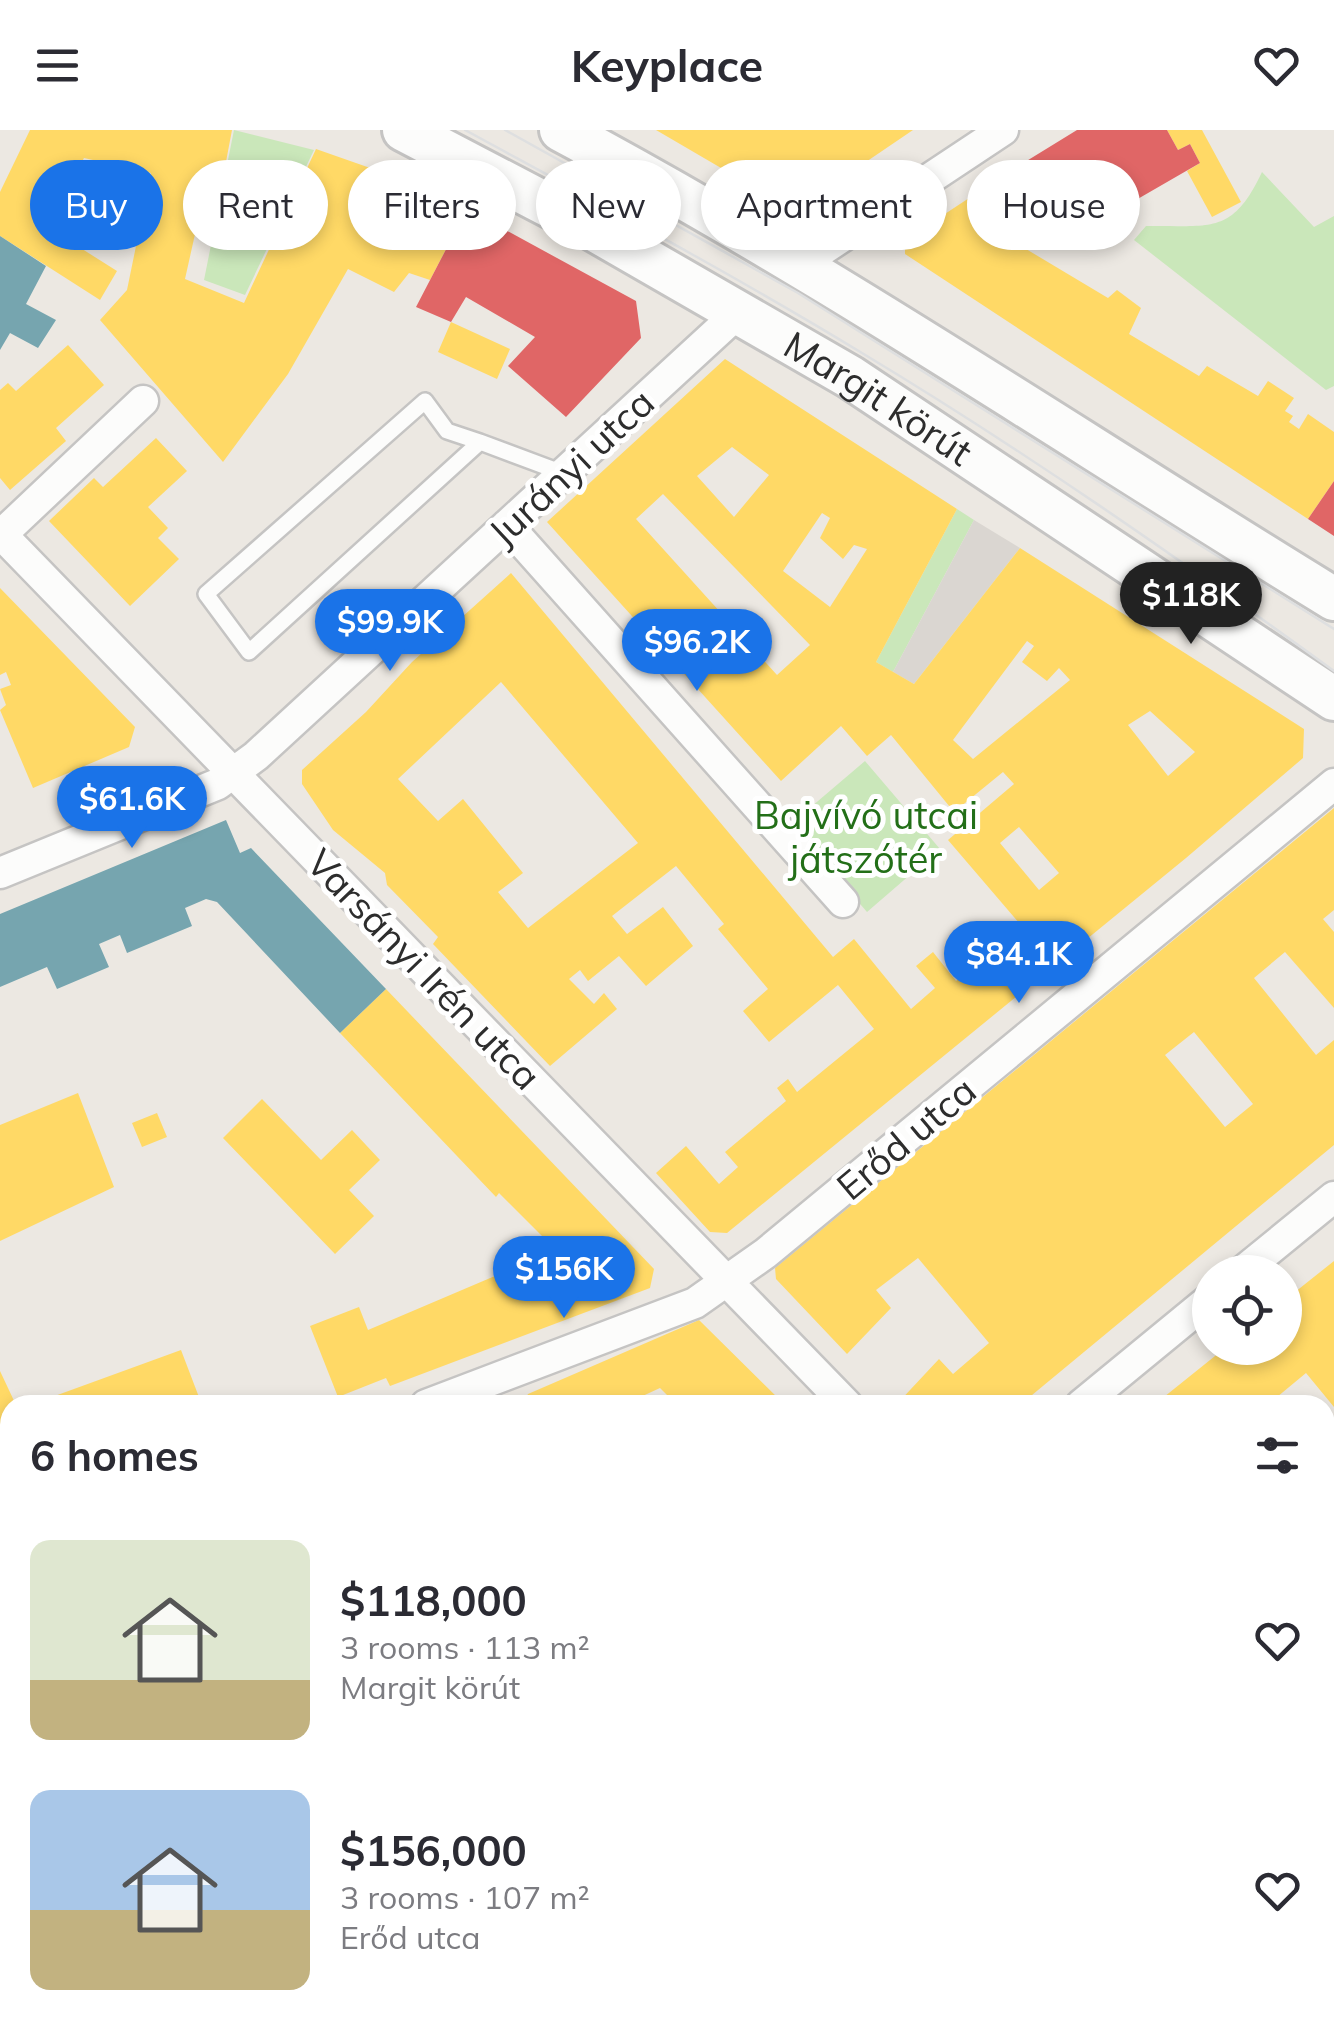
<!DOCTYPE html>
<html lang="en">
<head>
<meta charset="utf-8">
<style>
  :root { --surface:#fff; --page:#f7f7f7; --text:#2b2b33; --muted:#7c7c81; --accent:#1a73e8 }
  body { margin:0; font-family:Mulish,sans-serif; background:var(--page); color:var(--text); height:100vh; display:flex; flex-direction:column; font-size:38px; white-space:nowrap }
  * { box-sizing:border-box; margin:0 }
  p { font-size:32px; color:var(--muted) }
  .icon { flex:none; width:55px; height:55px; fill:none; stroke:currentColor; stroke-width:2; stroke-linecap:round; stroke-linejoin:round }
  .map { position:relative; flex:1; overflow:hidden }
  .side { position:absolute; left:0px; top:1265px; width:1335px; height:640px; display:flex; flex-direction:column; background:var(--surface); border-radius:30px 30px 0 0; box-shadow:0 5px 15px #0003 }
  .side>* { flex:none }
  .banner { position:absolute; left:30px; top:30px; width:1275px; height:90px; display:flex; gap:20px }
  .controls { position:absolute; left:1192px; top:1125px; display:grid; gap:20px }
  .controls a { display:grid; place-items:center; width:110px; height:110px; border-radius:50%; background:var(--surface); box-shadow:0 5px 15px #0003; font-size:50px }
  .price { position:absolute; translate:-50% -85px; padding:0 22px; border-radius:35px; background:var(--accent); color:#fff; font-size:32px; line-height:65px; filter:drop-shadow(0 2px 5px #0008) }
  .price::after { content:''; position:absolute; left:50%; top:60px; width:30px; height:22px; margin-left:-15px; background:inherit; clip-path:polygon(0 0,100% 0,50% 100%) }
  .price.active { background:#222; color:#fff }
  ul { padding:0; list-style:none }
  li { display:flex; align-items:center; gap:30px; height:250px; padding:0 30px }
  li span { display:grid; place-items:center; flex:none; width:280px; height:200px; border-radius:20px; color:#555 }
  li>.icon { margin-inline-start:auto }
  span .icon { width:120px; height:120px; fill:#fffc; stroke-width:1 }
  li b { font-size:42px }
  h2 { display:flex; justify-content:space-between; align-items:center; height:120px; padding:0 30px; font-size:42px }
  .chip { padding:0 35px; border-radius:45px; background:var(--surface); box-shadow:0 5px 15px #0003; font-size:35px; line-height:90px }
  .chip.active { background:var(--accent); color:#fff }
  header { display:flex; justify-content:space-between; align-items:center; height:130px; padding:0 30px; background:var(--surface); font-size:45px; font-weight:700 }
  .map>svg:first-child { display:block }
  .green { fill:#cae7ba }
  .plaza { fill:#dad6d1 }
  .homes { fill:#ffd966; fill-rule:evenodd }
  .shops { fill:#e06666 }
  .offices { fill:#8e7cc3 }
  .public { fill:#76a5af }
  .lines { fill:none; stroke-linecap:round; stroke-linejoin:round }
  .lane-casing { stroke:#c5c4c3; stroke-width:20 }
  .street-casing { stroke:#c5c4c3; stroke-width:35 }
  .secondary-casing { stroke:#c5c4c3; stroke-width:48 }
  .path { stroke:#c8c8c8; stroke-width:6; stroke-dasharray:8 5; stroke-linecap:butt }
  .lane { stroke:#fcfcfb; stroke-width:15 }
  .street { stroke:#fcfcfb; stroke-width:30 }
  .secondary { stroke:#fcfcfb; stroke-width:42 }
  .tram { stroke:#dedfe0; stroke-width:2.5 }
  .labels { text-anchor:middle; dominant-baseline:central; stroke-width:10; stroke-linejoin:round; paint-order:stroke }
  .street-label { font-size:38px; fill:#2d2d2d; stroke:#fff }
  .park-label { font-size:38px; fill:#236f18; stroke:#fff }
</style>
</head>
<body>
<header><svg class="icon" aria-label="menu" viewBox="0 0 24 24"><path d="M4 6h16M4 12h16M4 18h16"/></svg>Keyplace<svg class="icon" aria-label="heart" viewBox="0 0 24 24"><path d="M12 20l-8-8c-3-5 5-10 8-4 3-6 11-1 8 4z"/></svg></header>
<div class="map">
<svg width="1334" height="1905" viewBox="0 0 1334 1905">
  <rect width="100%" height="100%" fill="#ece8e2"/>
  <path class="green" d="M 234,0 L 314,20 L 245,165 L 204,150 Z
    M 1262,42 L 1314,97 L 1334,86 L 1334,256 L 1326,260 L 1134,110 L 1146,96 C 1210,95 1232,106 1262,42 Z
    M 957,379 L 974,390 L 893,542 L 876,532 Z
    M 865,631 L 940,719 L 867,782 L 791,694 Z"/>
  <path class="plaza" d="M 974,390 L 1020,418 L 914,554 L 893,542 Z"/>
  <path class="homes" d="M 30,0 L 232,0 L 221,58 L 206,55 L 185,149 L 244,173 L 316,19 L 393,46 L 467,79 L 430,150 L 409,143 L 394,162 L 348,139 L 288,244 L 223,332 L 100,190 L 127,160 L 151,43 L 84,28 L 56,82 L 87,104 L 79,117 L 117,141 L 100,170 L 0,106 L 0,62 Z
    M 656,0 L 913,0 L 832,55 L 789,65 L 757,59 Z
    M 1167,0 L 1202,0 L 1241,72 L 1212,87 L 1187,41 L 1200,33 L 1190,14 L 1178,20 Z
    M 1007,43 L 1038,97 L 1025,102 L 1016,113 L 1108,168 L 1117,160 L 1141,178 L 1129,204 L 1199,246 L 1207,236 L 1258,266 L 1268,251 L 1294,268 L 1285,281 L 1293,286 L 1289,292 L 1299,299 L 1308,284 L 1334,302 L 1334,351 L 1308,389 L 905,124 L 905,114 L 913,105 Z
    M 451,192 L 510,219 L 497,249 L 438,222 Z
    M 68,215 L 104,255 L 56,298 L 66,311 L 10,360 L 0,348 L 0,260 L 8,253 L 16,261 Z
    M 725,229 L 957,379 L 876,532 L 914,554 L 1020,418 L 1304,599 L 1303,628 L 1186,728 L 727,1103 L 710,1102 L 656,1043 L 686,1016 L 719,1054 L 738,1037 L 725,1022 L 786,971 L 777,958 L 788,949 L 797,962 L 874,899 L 838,855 L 769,912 L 743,881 L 768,859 L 718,799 L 724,794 L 676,736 L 612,786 L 627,804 L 663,777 L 693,816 L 646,856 L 619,826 L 588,851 L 580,840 L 569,849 L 594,874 L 604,863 L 617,879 L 550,936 L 433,814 L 438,807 L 387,755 L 385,743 L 333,700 L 302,654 L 302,640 L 366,582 L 412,532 L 511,443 L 833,827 L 854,809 L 911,879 L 935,858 L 916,836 L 933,822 L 956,851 L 986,828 L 973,812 L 995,795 L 1009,812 L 1026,801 L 948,710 L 1014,654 L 1003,642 L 954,682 L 891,605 L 867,626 L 841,596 L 781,651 L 547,392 ZM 732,317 L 769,345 L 734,387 L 697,346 ZM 663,364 L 810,515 L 777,545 L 636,389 ZM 822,383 L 830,388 L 820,408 L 843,429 L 854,415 L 867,419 L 830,477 L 783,441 ZM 1027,511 L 1034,516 L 1022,532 L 1047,551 L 1059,538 L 1070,550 L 973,629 L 953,610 ZM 501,552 L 638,713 L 528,798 L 498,762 L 523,743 L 463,669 L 438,691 L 398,649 ZM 1150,581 L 1195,622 L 1168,646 L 1128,595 ZM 1019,697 L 1059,743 L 1039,760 L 1000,713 Z
    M 156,308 L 187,341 L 148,377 L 168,398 L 158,408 L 179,429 L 130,476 L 49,391 L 94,348 L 103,357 Z
    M 0,458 L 135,597 L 129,617 L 33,658 L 0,580 L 6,575 L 0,559 L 11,555 L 6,542 L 0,545 Z
    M 1334,678 L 1334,780 L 1323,789 L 1334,802 L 1334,878 L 1285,822 L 1254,848 L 1316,925 L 1334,910 L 1334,1015 L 1020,1275 L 896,1275 L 939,1229 L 953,1244 L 989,1213 L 918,1128 L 876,1160 L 891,1178 L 847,1224 L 776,1149 L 775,1138 ZM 1194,902 L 1253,974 L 1225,997 L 1165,925 Z
    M 386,859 L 654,1139 L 650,1158 L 390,1256 L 386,1248 L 338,1267 L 310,1196 L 359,1177 L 368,1200 L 556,1120 L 499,1063 L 496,1067 L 340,903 Z
    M 78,963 L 114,1057 L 0,1111 L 0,995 Z
    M 262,969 L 321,1030 L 352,1000 L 380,1030 L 349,1060 L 374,1086 L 335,1124 L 223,1008 Z
    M 157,983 L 167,1007 L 142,1017 L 132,993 Z
    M 1334,1131 L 1334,1277 L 1306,1243 L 1271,1272 L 1274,1275 L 1154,1275 L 1225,1218 L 1285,1218 L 1285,1170 Z
    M 699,1190 L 785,1275 L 677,1275 L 660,1258 L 623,1275 L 522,1275 L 528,1264 Z
    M 181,1220 L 202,1275 L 30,1275 Z
    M 0,1241 L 16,1275 L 10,1275 L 10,1398 L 0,1401 Z
    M 1334,1296 L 1334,1344 L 1325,1351 L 1325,1303 Z
    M 1334,1416 L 1334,1507 L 1325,1515 L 1325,1424 Z
    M 13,1895 L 63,1895 L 66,1905 L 0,1905 L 0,1897 Z
    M 448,1895 L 606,1895 L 609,1905 L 452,1905 Z
    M 1170,1895 L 1250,1895 L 1255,1905 L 1176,1905 Z"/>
  <path class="shops" d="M 1077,0 L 1167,0 L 1178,20 L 1190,14 L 1200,33 L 1129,74 L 1127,70 L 1102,82 L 1072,83 L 1040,101 L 1007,43 Z
    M 467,79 L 636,171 L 641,208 L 566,287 L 508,236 L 535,207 L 466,167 L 451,192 L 416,177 Z
    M 1334,351 L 1334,406 L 1308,389 Z"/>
  <path class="offices" d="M 0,1750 L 10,1771 L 10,1814 L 0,1819 Z
    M 221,1895 L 318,1895 L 323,1905 L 226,1905 Z"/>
  <path class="public" d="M 0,106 L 46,136 L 26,174 L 56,190 L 38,218 L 10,203 L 0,220 Z
    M 226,690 L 240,723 L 251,718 L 386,859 L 340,903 L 217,772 L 206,769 L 185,778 L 192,796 L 127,823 L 120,805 L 99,814 L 109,837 L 57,859 L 47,837 L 0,857 L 0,784 Z"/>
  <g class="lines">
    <g class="lane-casing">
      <path id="lane" d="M 480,312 L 447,301 L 425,271 L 206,464 L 249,522 L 480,312 L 563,343
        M 140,1895 L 143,1905"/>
    </g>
    <g class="street-casing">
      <path id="street" d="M 586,95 L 589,0
        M 801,134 L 1003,0
        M 507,395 L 843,772
        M 0,403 L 847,1275
        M 2,404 L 143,271
        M 0,743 L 218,654 L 256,626 L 740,181
        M 1242,1142 L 1334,1067
        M 426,1275 L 695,1173 L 766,1123 L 1334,654
        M 1081,1275 L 1210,1169
        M 0,1437 L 10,1433
        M 1325,1558 L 1334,1551
        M 1325,1801 L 1334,1813
        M 0,1872 L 10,1871"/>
    </g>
    <g class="secondary-casing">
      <g id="secondary">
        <path id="s1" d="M 404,0 L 586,95 L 850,247 L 1334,569"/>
        <path d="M 561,0 C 827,142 1077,312 1334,469"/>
        <path d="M 0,1680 L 10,1700"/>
        <path d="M 110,1895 L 115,1905"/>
      </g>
    </g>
    <path class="path" d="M 0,1488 L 10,1508
      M 1325,1685 L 1334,1679
      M 1325,1727 L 1334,1739"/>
    <use href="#lane" class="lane"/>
    <use href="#street" class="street"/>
    <use href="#secondary" class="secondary"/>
    <path class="tram" d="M 465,0 C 599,73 732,144 862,223 C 1025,321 1181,430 1334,541
      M 505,0 L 798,163 L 1334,499"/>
  </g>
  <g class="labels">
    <g class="street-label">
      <text stroke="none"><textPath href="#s1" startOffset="545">Margit körút</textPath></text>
      <text transform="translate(571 337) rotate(-43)">Jurányi utca</text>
      <text transform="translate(424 839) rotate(46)">Varsányi Irén utca</text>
      <text transform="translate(906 1008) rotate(-40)">Erőd utca</text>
    </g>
    <g class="park-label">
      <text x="866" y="685">Bajvívó utcai<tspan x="866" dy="44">játszótér</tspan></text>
    </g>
  </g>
</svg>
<div class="controls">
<a><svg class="icon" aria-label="locate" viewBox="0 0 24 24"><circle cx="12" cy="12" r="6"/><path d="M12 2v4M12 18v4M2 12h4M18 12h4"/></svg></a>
</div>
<b class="price active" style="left:1191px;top:517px">$118K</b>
<b class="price" style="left:390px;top:544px">$99.9K</b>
<b class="price" style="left:697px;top:564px">$96.2K</b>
<b class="price" style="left:132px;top:721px">$61.6K</b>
<b class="price" style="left:1019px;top:876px">$84.1K</b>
<b class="price" style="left:564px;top:1191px">$156K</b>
<div class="banner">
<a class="chip active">Buy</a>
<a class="chip">Rent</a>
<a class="chip">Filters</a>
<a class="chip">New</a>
<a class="chip">Apartment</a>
<a class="chip">House</a>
</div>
<section class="side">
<h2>6 homes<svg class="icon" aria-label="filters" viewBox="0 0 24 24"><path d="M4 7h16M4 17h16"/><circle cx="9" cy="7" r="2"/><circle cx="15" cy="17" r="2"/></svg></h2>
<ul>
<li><span style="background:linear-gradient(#dfe7d0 70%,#c2b280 0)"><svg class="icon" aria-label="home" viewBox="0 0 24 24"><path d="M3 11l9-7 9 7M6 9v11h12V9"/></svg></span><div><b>$118,000</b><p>3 rooms · 113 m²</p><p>Margit körút</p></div><svg class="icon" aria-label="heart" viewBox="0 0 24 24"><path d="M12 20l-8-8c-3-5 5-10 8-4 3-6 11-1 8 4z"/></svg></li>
<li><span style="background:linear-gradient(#a9c7e8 60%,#c2b280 0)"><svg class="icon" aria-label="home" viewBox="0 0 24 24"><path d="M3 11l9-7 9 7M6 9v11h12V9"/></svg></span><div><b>$156,000</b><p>3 rooms · 107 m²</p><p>Erőd utca</p></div><svg class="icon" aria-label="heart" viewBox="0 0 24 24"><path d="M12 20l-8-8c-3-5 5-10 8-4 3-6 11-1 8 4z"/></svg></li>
</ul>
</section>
</div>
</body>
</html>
